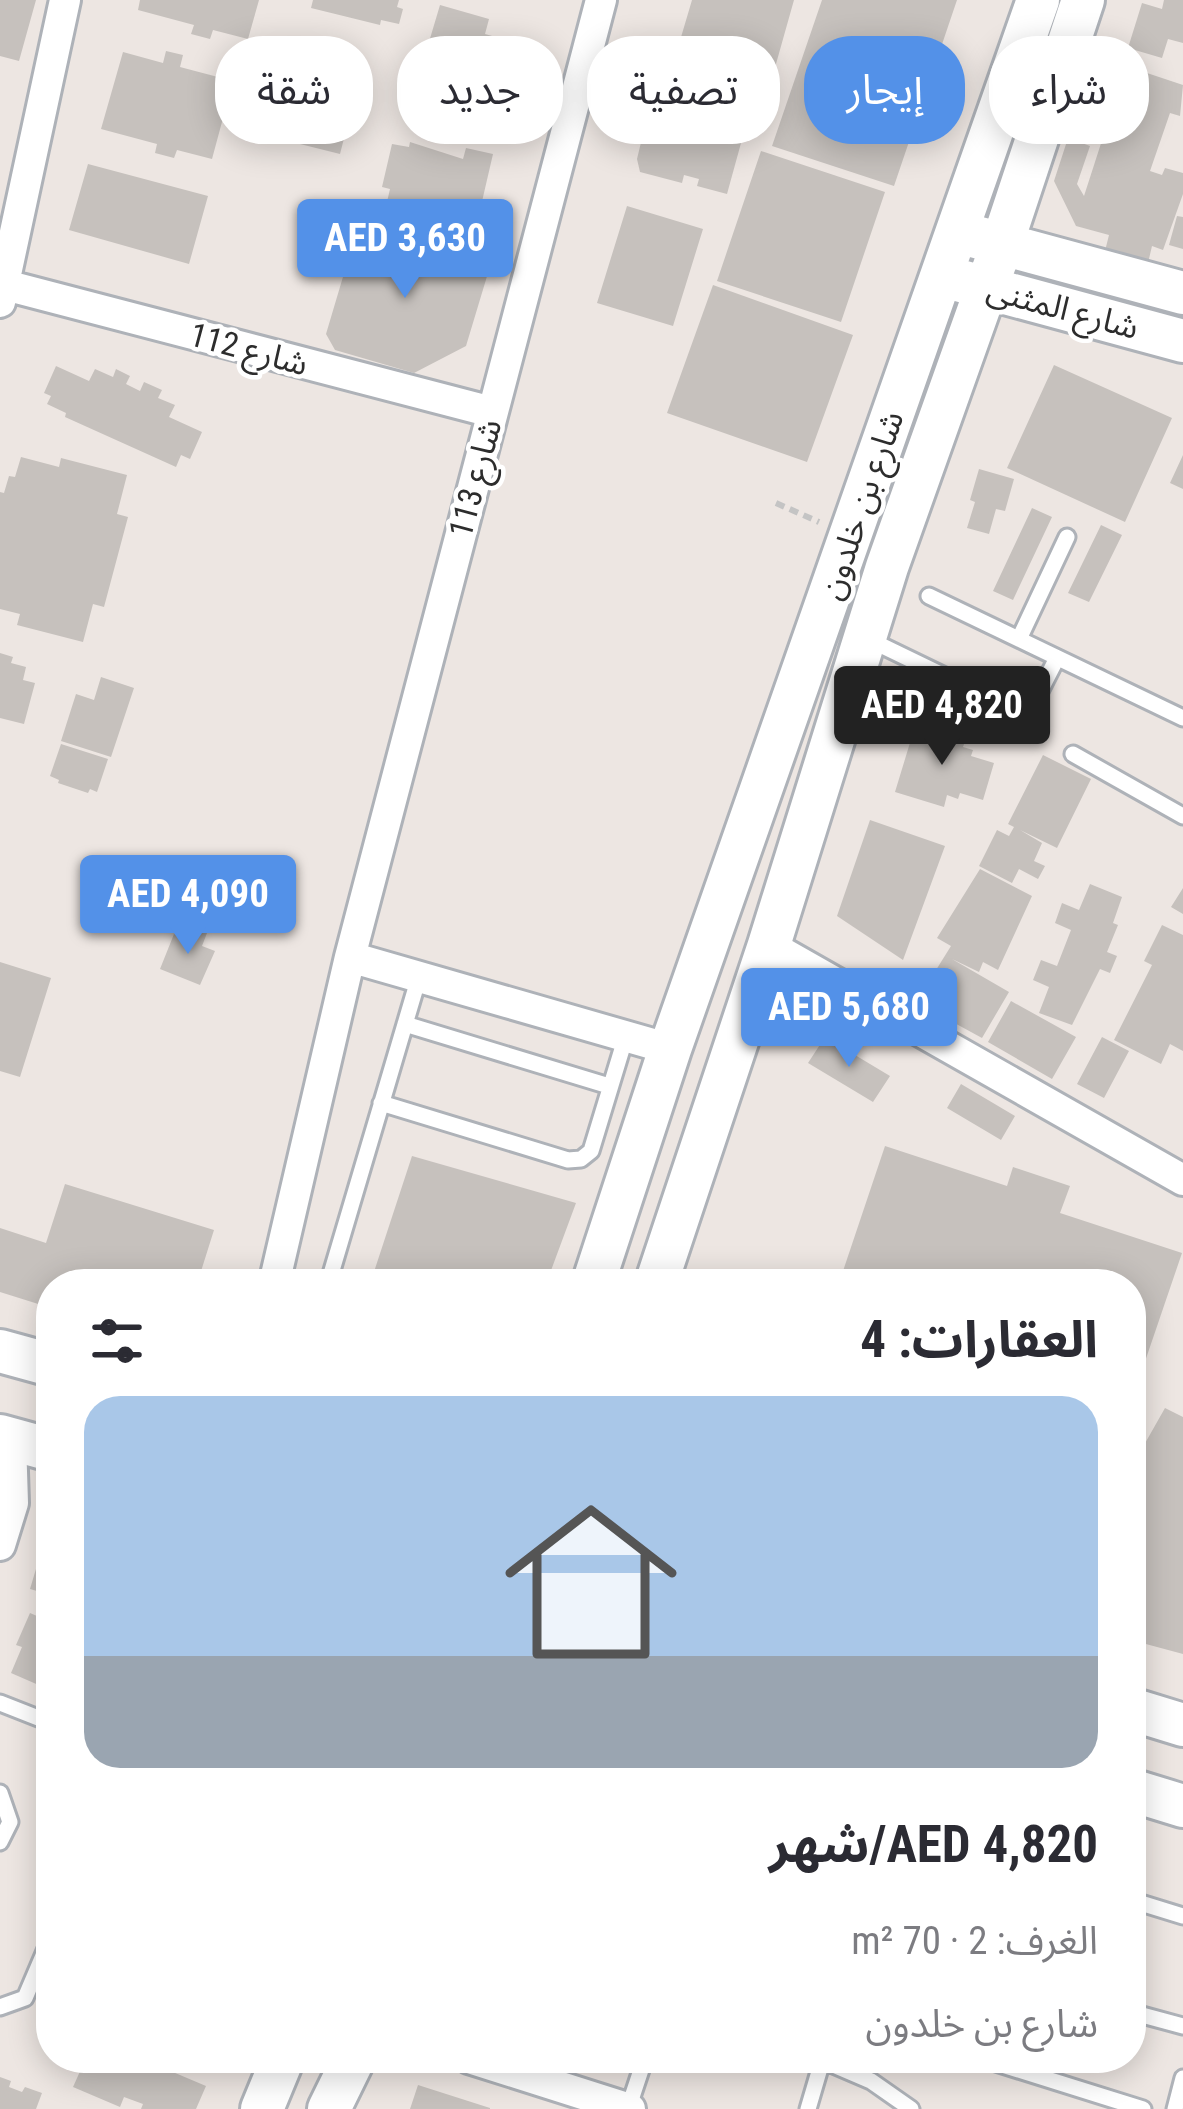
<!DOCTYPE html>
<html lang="ar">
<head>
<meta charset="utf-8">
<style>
  :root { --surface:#fff; --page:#f2f2f3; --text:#2b2b33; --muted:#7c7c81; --line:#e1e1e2; --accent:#5391e8 }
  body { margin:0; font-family:"Roboto Condensed","Noto Sans Arabic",sans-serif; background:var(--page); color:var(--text); direction:rtl; height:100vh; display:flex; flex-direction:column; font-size:45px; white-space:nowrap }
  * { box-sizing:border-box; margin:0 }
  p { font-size:39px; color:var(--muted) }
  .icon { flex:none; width:66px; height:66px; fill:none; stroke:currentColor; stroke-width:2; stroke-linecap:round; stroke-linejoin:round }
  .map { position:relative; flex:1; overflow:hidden; direction:ltr }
  .panel { position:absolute; left:36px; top:1269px; width:1110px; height:804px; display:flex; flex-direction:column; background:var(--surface); border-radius:48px; box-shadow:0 6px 30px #0003; direction:rtl }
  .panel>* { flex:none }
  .top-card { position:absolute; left:36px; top:36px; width:1113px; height:108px; direction:rtl; display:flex; gap:24px }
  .price { position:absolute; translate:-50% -102px; padding:0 27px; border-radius:12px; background:var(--accent); color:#fff; font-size:39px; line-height:78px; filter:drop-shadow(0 3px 6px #0008) }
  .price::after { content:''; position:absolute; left:50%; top:72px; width:36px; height:27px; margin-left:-18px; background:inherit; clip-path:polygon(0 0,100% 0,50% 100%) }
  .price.current { background:#222; color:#fff }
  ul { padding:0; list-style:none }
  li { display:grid; align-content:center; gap:24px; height:636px; padding:0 48px }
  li+li { border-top:3px solid var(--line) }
  li span { display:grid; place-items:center; height:372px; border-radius:36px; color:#555 }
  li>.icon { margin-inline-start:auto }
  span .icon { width:216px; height:216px; fill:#fffc; stroke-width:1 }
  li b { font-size:51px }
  h2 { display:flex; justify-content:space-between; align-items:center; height:144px; padding:0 48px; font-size:51px }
  .tag { padding:0 42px; border-radius:48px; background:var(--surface); box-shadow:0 6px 30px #0003; font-size:42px; line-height:108px }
  .tag.current { background:var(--accent); color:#fff }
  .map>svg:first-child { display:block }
  .building { fill:#c6c1bd }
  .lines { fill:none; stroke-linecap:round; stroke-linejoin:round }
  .lane-casing { stroke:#aeb2b8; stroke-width:21 }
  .street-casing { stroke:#aeb2b8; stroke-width:36 }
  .secondary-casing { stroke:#aeb2b8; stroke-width:48 }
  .path { stroke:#c4c4c4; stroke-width:6; stroke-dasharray:9 6; stroke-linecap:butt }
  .lane { stroke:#fff; stroke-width:15 }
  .street { stroke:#fff; stroke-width:30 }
  .secondary { stroke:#fff; stroke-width:42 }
  .labels { text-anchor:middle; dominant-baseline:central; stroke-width:9; stroke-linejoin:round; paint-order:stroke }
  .street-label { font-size:33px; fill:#2d2d2d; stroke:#fff }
</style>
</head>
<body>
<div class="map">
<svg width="1183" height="2109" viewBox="0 0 1183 2109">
  <rect width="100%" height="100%" fill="#ede6e2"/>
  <path class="building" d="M 0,0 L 36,0 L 19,61 L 0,56 Z
    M 140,0 L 259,0 L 248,39 L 213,30 L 210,39 L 191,34 L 194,25 L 138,10 Z
    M 313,0 L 399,0 L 397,7 L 403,9 L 399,24 L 381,20 L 380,25 L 311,8 Z
    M 692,0 L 794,0 L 774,71 L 679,44 Z
    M 822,0 L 957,0 L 894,186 L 772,146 Z
    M 1164,0 L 1183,0 L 1183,43 L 1168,39 L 1162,58 L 1128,48 L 1142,3 L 1162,9 Z
    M 440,5 L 489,19 L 485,34 L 532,47 L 513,113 L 466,99 L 461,113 L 412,99 Z
    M 166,51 L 183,55 L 180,67 L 233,81 L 212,159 L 177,150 L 174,158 L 155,153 L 157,144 L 101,129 L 123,52 L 163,63 Z
    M 282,56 L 370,78 L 360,117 L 350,115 L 340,154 L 272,137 L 282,97 L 272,94 Z
    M 1126,66 L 1183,85 L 1180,116 L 1170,113 L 1150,171 L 1162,175 L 1165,168 L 1183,173 L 1183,194 L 1163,250 L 1152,246 L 1148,263 L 1105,251 L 1109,235 L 1076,226 L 1054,181 L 1068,138 L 1090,146 L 1077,184 L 1084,196 Z
    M 665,80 L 706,91 L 702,107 L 717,111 L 719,106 L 749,114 L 727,194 L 697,186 L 699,179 L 684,175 L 682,183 L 640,172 L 637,159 L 643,134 L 638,133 L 641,119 L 647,121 L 655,92 Z
    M 410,142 L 463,159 L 466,148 L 493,154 L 474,236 L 460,233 L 458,241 L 439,236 L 441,228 L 384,215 L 390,189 L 382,187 L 392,144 L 409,147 Z
    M 761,151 L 885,192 L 841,322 L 717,281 Z
    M 88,164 L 208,196 L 189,264 L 69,230 Z
    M 627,206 L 703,229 L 673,326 L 597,303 Z
    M 1177,216 L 1183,217 L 1183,249 L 1169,245 Z
    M 359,223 L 491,263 L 466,346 L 414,373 L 335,350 L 326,334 Z
    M 713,285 L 853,335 L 807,462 L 667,413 Z
    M 1054,365 L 1172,418 L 1125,522 L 1007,468 Z
    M 56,366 L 89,381 L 95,369 L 113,377 L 116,369 L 130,376 L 126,384 L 140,391 L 144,382 L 162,390 L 158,398 L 175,405 L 169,417 L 202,432 L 190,459 L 181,455 L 176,467 L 65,417 L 66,413 L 47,404 L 51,396 L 44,393 Z
    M 1183,455 L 1183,489 L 1170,483 Z
    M 21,457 L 59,467 L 61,458 L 127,475 L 117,514 L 128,517 L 104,607 L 93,604 L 83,642 L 17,625 L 20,614 L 0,609 L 0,492 L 4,493 L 9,476 L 15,477 Z
    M 979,469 L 1014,479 L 1005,511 L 996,509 L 989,534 L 967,528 L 975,502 L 970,500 Z
    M 1032,508 L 1052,517 L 1013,600 L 993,591 Z
    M 1101,525 L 1122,535 L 1089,602 L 1068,593 Z
    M 0,653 L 13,657 L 11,663 L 26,667 L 23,680 L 35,683 L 24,724 L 0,718 Z
    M 101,677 L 134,688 L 111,757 L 61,741 L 76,694 L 94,700 Z
    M 916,723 L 966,738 L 963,747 L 973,750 L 971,756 L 994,763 L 983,800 L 960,793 L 958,799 L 947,795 L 944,807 L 895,792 Z
    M 61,744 L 108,759 L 97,792 L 90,789 L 88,793 L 58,783 L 59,780 L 50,776 Z
    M 1043,755 L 1091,779 L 1057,848 L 1020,830 L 1042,843 L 1034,861 L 1045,866 L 1038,879 L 1019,869 L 1012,883 L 979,866 L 997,830 L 1009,836 L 1014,827 L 1008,824 Z
    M 870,820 L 945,846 L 903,960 L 837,916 Z
    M 980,869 L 1032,896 L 998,970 L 983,962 L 979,972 L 952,959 L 1009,992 L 982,1038 L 916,1002 L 951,946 L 937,938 Z
    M 1090,884 L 1122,897 L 1113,923 L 1118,925 L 1107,952 L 1117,956 L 1110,973 L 1100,969 L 1072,1025 L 1039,1013 L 1049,987 L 1033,980 L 1041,960 L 1057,966 L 1071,930 L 1055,923 L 1062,903 L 1079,910 Z
    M 1183,888 L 1183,914 L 1171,907 Z
    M 1162,925 L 1183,935 L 1183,1051 L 1170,1044 L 1161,1064 L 1114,1040 L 1152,965 L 1144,961 Z
    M 190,927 L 207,933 L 202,946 L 215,951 L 200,985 L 160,969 L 174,934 L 185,939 Z
    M 0,962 L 51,978 L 20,1077 L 0,1071 Z
    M 1011,1001 L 1076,1037 L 1052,1079 L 988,1042 Z
    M 825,1037 L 890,1076 L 873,1102 L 808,1063 Z
    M 1102,1037 L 1129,1051 L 1104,1098 L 1077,1084 Z
    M 961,1084 L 1015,1116 L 1001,1140 L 947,1108 Z
    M 885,1146 L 1007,1186 L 1013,1167 L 1070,1186 L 1060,1213 L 1182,1253 L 1138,1382 L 1131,1379 L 1131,1284 L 863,1284 L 841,1277 Z
    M 412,1156 L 576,1203 L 546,1284 L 370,1284 Z
    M 65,1184 L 214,1230 L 197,1284 L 51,1284 L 51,1308 L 0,1292 L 0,1228 L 46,1243 Z
    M 1165,1408 L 1183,1417 L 1183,1654 L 1131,1640 L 1131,1468 Z
    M 50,1522 L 51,1522 L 51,1595 L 30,1589 Z
    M 30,1613 L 51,1622 L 50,1690 L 11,1673 L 22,1647 L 16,1645 Z
    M 86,2058 L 165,2058 L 161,2067 L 206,2086 L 196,2109 L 141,2109 L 143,2104 L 124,2097 L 120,2107 L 73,2087 Z
    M 0,2077 L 11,2081 L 9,2087 L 22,2092 L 25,2087 L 42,2093 L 36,2109 L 0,2109 Z
    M 418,2085 L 490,2108 L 490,2109 L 410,2109 Z"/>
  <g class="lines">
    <g class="lane-casing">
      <path id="lane" d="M 929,596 L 1183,718
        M 868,639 L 1017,711 L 1034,703 L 1057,658
        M 1019,639 L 1067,537
        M 1073,754 L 1183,816
        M 405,1024 L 609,1086
        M 381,1103 L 568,1160 L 581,1159 L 591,1151 L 626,1036
        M 328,1284 L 419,977
        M 0,1703 L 51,1723
        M 0,1793 L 10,1822 L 0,1842
        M 1131,1900 L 1183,1916
        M 0,2007 L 25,1998 L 51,1937
        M 1131,2012 L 1183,2026
        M 980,2058 L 1143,2109
        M 822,2060 L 871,2081 L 911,2109
        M 628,2109 L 645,2058
        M 808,2109 L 823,2058
        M 1175,2109 L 1183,2078"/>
    </g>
    <g class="street-casing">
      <path id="street" d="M 5,285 L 492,412
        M 0,302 L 65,0
        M 769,945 L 1183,1180
        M 350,957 L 670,1049
        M 274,1284 L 350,957 L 601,0
        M 0,1545 L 13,1503 L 11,1440
        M 469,2058 L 630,2109"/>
    </g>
    <g class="secondary-casing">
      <path id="secondary" d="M 976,237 L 1183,293
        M 961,281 L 1183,341
        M 593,1284 L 670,1049 L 1038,0
        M 656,1284 L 769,945 L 887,567 L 1002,244 L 1083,0
        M 0,1351 L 51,1365
        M 0,1436 L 51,1450
        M 1131,1709 L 1183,1725
        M 1131,1790 L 1183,1806
        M 262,2109 L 283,2058
        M 329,2109 L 354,2058"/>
    </g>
    <path class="path" d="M 776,503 L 819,522"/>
    <use href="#lane" class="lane"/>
    <use href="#street" class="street"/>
    <use href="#secondary" class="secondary"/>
  </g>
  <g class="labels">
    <g class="street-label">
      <text transform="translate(1063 308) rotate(15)">شارع المثنى</text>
      <text transform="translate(249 349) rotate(15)">شارع 112</text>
      <text transform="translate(475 478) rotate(-75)">شارع 113</text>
      <text transform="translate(861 505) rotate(-71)">شارع بن خلدون</text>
    </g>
  </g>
</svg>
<b class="price" style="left:405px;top:301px">AED 3,630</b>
<b class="price current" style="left:942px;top:768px">AED 4,820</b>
<b class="price" style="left:188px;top:957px">AED 4,090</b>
<b class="price" style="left:849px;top:1070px">AED 5,680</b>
<div class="top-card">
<a class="tag">شراء</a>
<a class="tag current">إيجار</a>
<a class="tag">تصفية</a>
<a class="tag">جديد</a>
<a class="tag">شقة</a>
</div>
<section class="panel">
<h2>العقارات: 4<svg class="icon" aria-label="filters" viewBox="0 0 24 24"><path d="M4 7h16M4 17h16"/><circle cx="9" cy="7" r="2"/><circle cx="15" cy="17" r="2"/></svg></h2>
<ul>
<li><span style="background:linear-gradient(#a9c7e8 70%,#9aa5b1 0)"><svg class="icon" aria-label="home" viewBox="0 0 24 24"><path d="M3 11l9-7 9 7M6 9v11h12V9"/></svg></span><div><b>AED 4,820/شهر</b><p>الغرف: 2 · 70 m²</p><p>شارع بن خلدون</p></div></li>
</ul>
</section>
</div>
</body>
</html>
